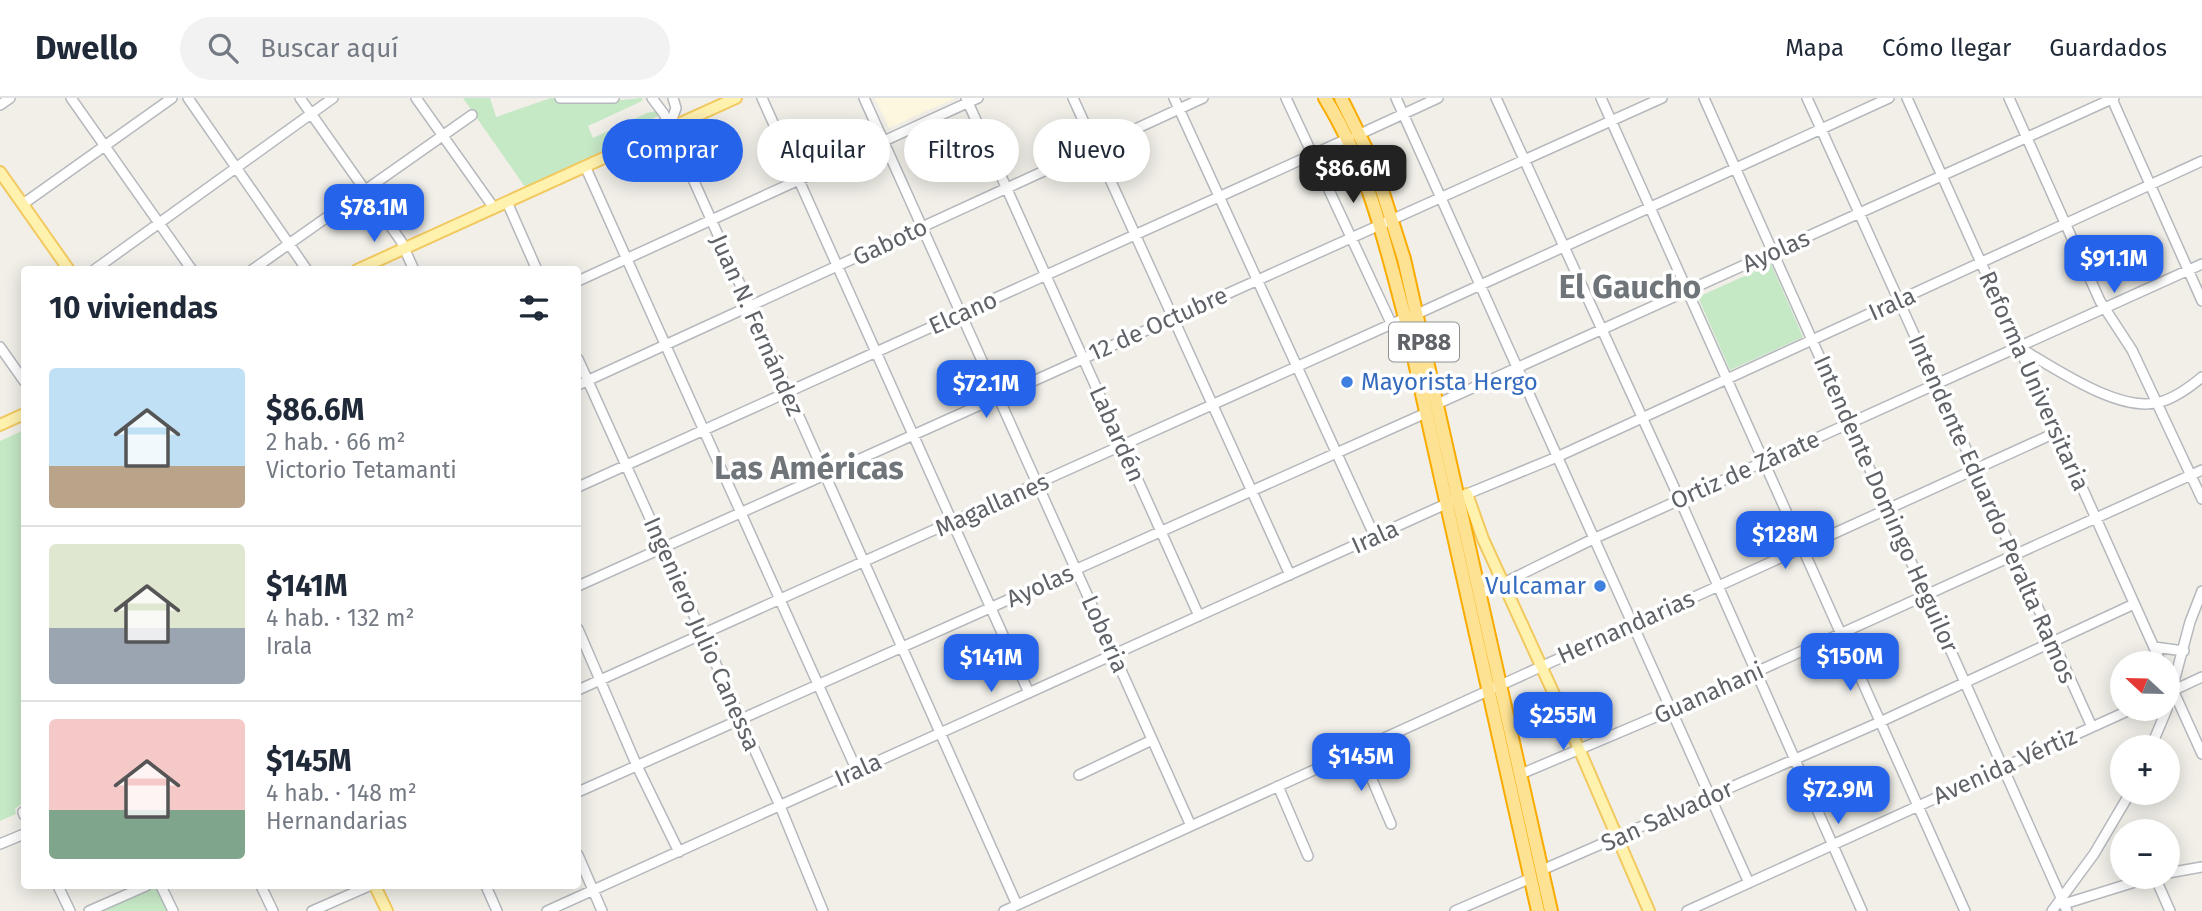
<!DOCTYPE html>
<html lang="es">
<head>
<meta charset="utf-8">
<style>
  :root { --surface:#fff; --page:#f2f2f3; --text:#1f2937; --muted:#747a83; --line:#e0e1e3; --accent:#2563eb }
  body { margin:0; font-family:"Fira Sans",sans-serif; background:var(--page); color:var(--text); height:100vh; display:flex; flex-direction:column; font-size:26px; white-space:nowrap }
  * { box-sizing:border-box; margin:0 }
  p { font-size:23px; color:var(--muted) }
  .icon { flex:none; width:38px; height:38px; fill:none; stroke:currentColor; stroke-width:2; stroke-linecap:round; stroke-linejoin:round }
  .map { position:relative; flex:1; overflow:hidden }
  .drawer { position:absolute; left:21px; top:168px; width:560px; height:623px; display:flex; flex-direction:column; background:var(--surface); border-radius:7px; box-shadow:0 4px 18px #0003 }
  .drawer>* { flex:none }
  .hud { position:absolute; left:602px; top:21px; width:665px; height:63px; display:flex; gap:14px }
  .needle { width:46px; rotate:292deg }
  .controls { position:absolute; left:2110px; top:553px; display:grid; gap:14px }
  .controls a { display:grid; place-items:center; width:70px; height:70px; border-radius:50%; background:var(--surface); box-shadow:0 4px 18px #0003; font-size:35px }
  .price { position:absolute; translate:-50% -60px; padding:0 16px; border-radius:14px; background:var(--accent); color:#fff; font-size:23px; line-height:46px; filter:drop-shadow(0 2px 4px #0008) }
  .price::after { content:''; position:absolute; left:50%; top:42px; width:21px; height:16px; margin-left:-10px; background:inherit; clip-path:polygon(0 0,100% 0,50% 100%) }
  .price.current { background:#222; color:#fff }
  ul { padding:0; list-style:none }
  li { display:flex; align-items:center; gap:21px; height:175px; padding:0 28px }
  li+li { border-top:2px solid var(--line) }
  li span { display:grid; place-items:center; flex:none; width:196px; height:140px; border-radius:7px; color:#555 }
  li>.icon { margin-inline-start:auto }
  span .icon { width:84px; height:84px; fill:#fffc; stroke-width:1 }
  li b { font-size:30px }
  h2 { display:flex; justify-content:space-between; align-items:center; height:84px; padding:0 28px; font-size:30px }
  .pill { padding:0 24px; border-radius:32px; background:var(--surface); box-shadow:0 4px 18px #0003; font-size:24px; line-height:63px }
  .pill.current { background:var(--accent); color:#fff }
  header { display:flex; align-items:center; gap:42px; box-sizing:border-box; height:98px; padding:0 35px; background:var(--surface); border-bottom:2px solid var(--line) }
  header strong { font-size:33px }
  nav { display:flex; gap:38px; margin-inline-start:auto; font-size:24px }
  .search { width:490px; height:63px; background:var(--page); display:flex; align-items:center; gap:18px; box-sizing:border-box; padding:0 24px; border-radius:38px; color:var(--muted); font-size:26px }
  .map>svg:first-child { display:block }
  .commercial { fill:#fef7e0 }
  .green { fill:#c5e8c5 }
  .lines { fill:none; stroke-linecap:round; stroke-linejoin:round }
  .minor-casing { stroke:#b5b8bc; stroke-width:12 }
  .major-casing { stroke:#f2c960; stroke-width:14 }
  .highway-casing { stroke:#f9ab00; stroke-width:16 }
  .minor { stroke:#fff; stroke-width:9 }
  .major { stroke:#fff2af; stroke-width:10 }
  .highway { stroke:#fde293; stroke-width:12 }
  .shop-dot { fill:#3f7fe0; stroke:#fff; stroke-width:2.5 }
  .labels { text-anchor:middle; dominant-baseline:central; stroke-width:7; stroke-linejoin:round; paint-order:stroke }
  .shield { fill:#fff; stroke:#8f9295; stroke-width:2 }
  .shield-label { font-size:23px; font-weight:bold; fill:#5f6368 }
  .street-label { font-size:24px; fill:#5f6368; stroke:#fff }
  .shop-label { font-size:24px; fill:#366cbe; stroke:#fff; text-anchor:start }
  .district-label { font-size:32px; font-weight:bold; fill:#70757a; stroke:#fff }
</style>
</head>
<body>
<header>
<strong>Dwello</strong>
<div class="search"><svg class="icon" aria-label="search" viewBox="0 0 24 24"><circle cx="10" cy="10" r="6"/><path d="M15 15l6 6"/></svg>Buscar aquí</div>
<nav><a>Mapa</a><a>Cómo llegar</a><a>Guardados</a></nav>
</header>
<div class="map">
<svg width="2202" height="813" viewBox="0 0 2202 813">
  <rect width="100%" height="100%" fill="#f1efe8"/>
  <path class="commercial" d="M 875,0 L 955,0 L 889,30 Z"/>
  <path class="green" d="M 463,0 L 490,0 L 496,19 L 551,0 L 582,6 L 642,0 L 642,3 L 588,28 L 593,40 L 647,15 L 656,13 L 660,17 L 646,24 L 649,33 L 525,89 Z
    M 1771,166 L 1803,239 L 1730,272 L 1698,199 Z
    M 24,332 L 24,704 L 15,711 L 16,716 L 0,723 L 0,343 Z
    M 155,788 L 169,813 L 98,813 Z"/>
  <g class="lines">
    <g class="minor-casing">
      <path id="minor" d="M 71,0 L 192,172
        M 188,0 L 307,172
        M 300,0 L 401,143 L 414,172
        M 416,0 L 494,110
        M 560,0 L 614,0
        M 652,0 L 664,16 L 1017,807
        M 762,0 L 1029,595
        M 864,0 L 1191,728
        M 966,0 L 1199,518
        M 1073,0 L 1290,477
        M 1174,0 L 1375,439
        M 1286,0 L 1392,227
        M 1396,0 L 1749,785
        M 1496,0 L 1680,402 L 1862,813
        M 1601,0 L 1965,813
        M 1704,0 L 2067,813
        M 1807,0 L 2092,629
        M 1907,0 L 2161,565
        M 2009,0 L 2100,203 L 2132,252 L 2202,401
        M 2112,1 L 2202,203
        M 0,7 L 10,0
        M 669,30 L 676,10 L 673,0
        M 1360,36 L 1438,0
        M 585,68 L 857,673
        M 507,104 L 537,172
        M 23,106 L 172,0
        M 94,172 L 333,0
        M 252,172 L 472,17
        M 578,183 L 978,0
        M 1417,216 L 1889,0
        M 0,249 L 24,283
        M 2020,250 C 2053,269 2120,316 2160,304 C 2175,300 2190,289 2202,279
        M 578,261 L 780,708 L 823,813
        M 578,287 L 1203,0
        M 1437,306 L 2114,0
        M 578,389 L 1349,40
        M 1467,396 L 1557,359 L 2202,63
        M 578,488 L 1662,0
        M 1481,496 L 1593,441 L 2202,166
        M 578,531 L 637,668 L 679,754
        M 2154,549 L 2184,553
        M 2168,581 L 2202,656
        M 578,592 L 1405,220
        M 2172,593 L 2202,579
        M 2168,606 L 2190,524 L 2202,493
        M 2151,649 L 2167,611
        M 1359,651 L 1391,726
        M 1521,676 L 1672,612 L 2202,372
        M 1079,677 L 1152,642
        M 1278,688 L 1308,758
        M 578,694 L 1426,315
        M 23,714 L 24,717
        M 0,746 L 24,736
        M 578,757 L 602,813
        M 1542,772 L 1880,624 L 2134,506
        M 2168,775 L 2202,769
        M 2155,779 L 2170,813
        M 58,788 L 70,813
        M 161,788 L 173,813
        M 261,788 L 273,813
        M 486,788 L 497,813
        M 2064,806 L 2151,779
        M 89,813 L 146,788
        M 312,813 L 369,788
        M 547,813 L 1446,406
        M 1004,813 L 2057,334
        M 1455,813 L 1531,780
        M 1687,813 L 2132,611
        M 2052,813 L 2094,756 L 2130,695"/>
    </g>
    <g class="major-casing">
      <path id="major" d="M 0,74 L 69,172
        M 357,172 L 736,0
        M 0,327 L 24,316
        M 1451,403 L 1467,396 L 1483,441 L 1580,653 L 1649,813
        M 375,788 L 387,813"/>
    </g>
    <g class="highway-casing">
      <path id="highway" d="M 1325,0 C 1367,68 1385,143 1405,220 L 1538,813
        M 1341,0 L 1374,67 L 1404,161 L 1551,813"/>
    </g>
    <use href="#minor" class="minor"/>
    <use href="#major" class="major"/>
    <use href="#highway" class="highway"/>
  </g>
  <g class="shop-dot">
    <circle cx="1347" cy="284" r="7"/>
    <circle cx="1600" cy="488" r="7"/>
  </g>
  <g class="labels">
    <rect class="shield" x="1389" y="224.5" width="70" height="39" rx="5"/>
    <g class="shield-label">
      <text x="1424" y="244">RP88</text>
    </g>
    <g class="street-label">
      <text transform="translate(890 144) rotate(-25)">Gaboto</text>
      <text transform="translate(1776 153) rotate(-24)">Ayolas</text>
      <text transform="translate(1892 206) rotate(-24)">Irala</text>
      <text transform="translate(963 215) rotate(-24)">Elcano</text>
      <text transform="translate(1158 226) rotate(-24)">12 de Octubre</text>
      <text transform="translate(757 227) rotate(66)">Juan N. Fernández</text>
      <text transform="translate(2034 283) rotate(66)">Reforma Universitaria</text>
      <text transform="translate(1117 336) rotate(66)">Labardén</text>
      <text transform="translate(1745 372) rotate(-24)">Ortiz de Zárate</text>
      <text transform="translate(1886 406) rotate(66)">Intendente Domingo Heguilor</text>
      <text transform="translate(992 407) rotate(-24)">Magallanes</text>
      <text transform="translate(1992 411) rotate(66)">Intendente Eduardo Peralta Ramos</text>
      <text transform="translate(1375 439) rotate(-24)">Irala</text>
      <text transform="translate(1040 488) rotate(-24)">Ayolas</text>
      <text transform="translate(1626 529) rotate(-24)">Hernandarias</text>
      <text transform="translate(702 536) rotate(66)">Ingeniero Julio Canessa</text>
      <text transform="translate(1105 536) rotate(66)">Loberia</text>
      <text transform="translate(1709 595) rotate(-24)">Guanahani</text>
      <text transform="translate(2005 668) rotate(-24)">Avenida Vértiz</text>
      <text transform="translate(858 672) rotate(-24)">Irala</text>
      <text transform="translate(1667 718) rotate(-24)">San Salvador</text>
    </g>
    <g class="shop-label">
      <text x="1361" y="284">Mayorista Hergo</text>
      <text x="1586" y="488" text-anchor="end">Vulcamar</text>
    </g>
    <g class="district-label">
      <text x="1630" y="189">El Gaucho</text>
      <text x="809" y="370">Las Américas</text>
    </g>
  </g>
</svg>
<div class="controls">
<a><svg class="needle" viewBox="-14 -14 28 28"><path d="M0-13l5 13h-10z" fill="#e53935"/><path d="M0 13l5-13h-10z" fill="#747a83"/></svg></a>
<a>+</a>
<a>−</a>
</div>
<b class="price current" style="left:1353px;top:107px">$86.6M</b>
<b class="price" style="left:374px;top:146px">$78.1M</b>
<b class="price" style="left:2114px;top:197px">$91.1M</b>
<b class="price" style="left:986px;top:322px">$72.1M</b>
<b class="price" style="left:1785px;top:473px">$128M</b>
<b class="price" style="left:1850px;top:595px">$150M</b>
<b class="price" style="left:991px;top:596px">$141M</b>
<b class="price" style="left:1563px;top:654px">$255M</b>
<b class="price" style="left:1361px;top:695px">$145M</b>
<b class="price" style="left:1838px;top:728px">$72.9M</b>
<div class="hud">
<a class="pill current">Comprar</a>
<a class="pill">Alquilar</a>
<a class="pill">Filtros</a>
<a class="pill">Nuevo</a>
</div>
<section class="drawer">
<h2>10 viviendas<svg class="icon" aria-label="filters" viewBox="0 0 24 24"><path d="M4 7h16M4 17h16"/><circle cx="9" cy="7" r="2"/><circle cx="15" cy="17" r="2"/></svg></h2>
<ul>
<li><span style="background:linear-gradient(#bfe0f5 70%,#b9a48a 0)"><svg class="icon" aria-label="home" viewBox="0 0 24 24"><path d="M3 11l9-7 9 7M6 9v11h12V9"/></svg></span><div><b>$86.6M</b><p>2 hab. · 66 m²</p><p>Victorio Tetamanti</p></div></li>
<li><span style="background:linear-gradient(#dfe7d0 60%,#9aa5b1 0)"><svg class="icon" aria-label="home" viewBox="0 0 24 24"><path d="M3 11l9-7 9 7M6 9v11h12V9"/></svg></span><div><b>$141M</b><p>4 hab. · 132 m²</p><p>Irala</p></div></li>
<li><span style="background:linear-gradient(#f6c9c9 65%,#7fa58c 0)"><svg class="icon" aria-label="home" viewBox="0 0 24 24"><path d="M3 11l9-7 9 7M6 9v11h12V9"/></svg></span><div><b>$145M</b><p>4 hab. · 148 m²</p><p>Hernandarias</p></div></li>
</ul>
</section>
</div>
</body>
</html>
